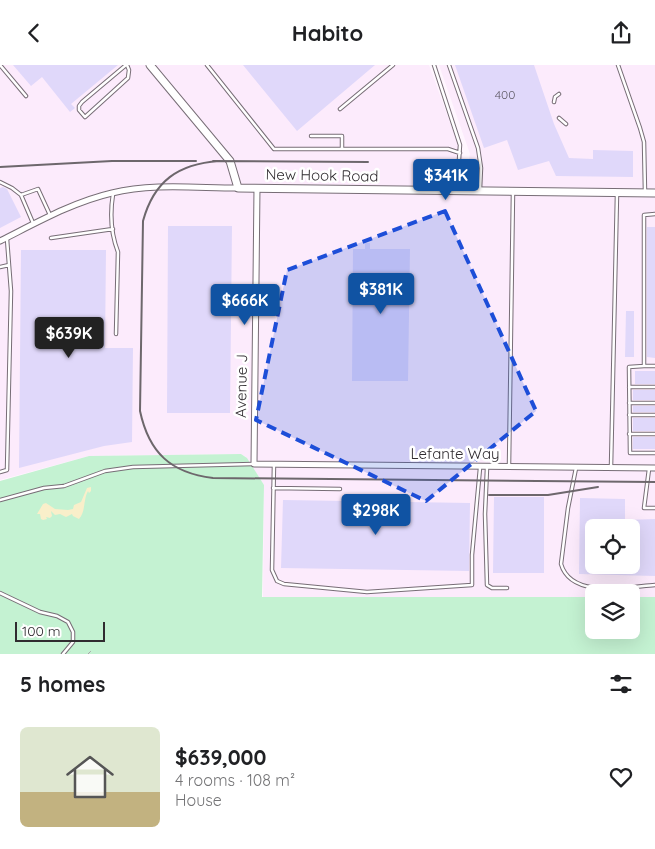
<!DOCTYPE html>
<html lang="en">
<head>
<meta charset="utf-8">
<style>
  :root { --surface:#fff; --page:#f2f2f2; --text:#202124; --muted:#757577; --accent:#1053a3 }
  body { margin:0; font-family:Quicksand,sans-serif; background:var(--page); color:var(--text); height:100vh; display:flex; flex-direction:column; font-size:19px; white-space:nowrap }
  * { box-sizing:border-box; margin:0 }
  p { font-size:16px; color:var(--muted) }
  .icon { flex:none; width:28px; height:28px; fill:none; stroke:currentColor; stroke-width:2; stroke-linecap:round; stroke-linejoin:round }
  .map { position:relative; height:589px; overflow:hidden }
  .side { display:flex; flex-direction:column; background:var(--surface); flex:1 }
  .side>* { flex:none }
  .fabs { position:absolute; left:585px; top:454px; display:grid; gap:10px }
  .fabs a { display:grid; place-items:center; width:55px; height:55px; border-radius:8px; background:var(--surface); box-shadow:0 5px 20px #0002; font-size:25px }
  .scale { position:absolute; left:15px; bottom:12px; width:90px; box-sizing:border-box; padding-left:5px; border:2px solid #302c30; border-top:0; font-size:14px; line-height:18px; white-space:nowrap; color:#302c30; -webkit-text-stroke:4px #fff; paint-order:stroke }
  .price { position:absolute; translate:-50% -42px; padding:0 11px; border-radius:5px; background:var(--accent); color:#fff; font-size:16px; line-height:32px; filter:drop-shadow(0 1px 2px #0008) }
  .price::after { content:''; position:absolute; left:50%; top:30px; width:15px; height:11px; margin-left:-8px; background:inherit; clip-path:polygon(0 0,100% 0,50% 100%) }
  .price.on { background:#222; color:#fff }
  ul { padding:0; list-style:none }
  li { display:flex; align-items:center; gap:15px; height:125px; padding:0 20px }
  li span { display:grid; place-items:center; flex:none; width:140px; height:100px; border-radius:8px; color:#555 }
  li>.icon { margin-inline-start:auto }
  span .icon { width:60px; height:60px; fill:#fffc; stroke-width:1 }
  li b { font-size:21px }
  h2 { display:flex; justify-content:space-between; align-items:center; height:60px; padding:0 20px; font-size:21px }
  header { display:flex; justify-content:space-between; align-items:center; height:65px; padding:0 20px; background:var(--surface); font-size:22px; font-weight:800 }
  .map>svg:first-child { display:block }
  .built { fill:#fcebfc; fill-rule:evenodd }
  .green { fill:#c4f2d2 }
  .sand { fill:#f9efca }
  .building { fill:#e0d8fa; fill-rule:evenodd }
  .lines { fill:none; stroke-linecap:round; stroke-linejoin:round }
  .lane-casing { stroke:#776d76; stroke-width:4.5 }
  .street-casing { stroke:#776d76; stroke-width:7 }
  .secondary-casing { stroke:#776d76; stroke-width:9 }
  .path { stroke:#a8a1a7; stroke-width:1; stroke-dasharray:4 4; stroke-linecap:butt }
  .lane { stroke:#fff; stroke-width:2.5 }
  .street { stroke:#fff; stroke-width:5 }
  .secondary { stroke:#fff; stroke-width:7 }
  .rail { stroke:#6d676c; stroke-width:2 }
  .marked { fill:#1d4ed8; fill-opacity:0.2; stroke:#1d4ed8; stroke-width:4; stroke-dasharray:10 6; stroke-linejoin:round }
  .labels { text-anchor:middle; dominant-baseline:central; stroke-width:5; stroke-linejoin:round; paint-order:stroke }
  .number-label { font-size:12px; fill:#5c5762 }
  .street-label { font-size:15px; fill:#302c30; stroke:#fff }
</style>
</head>
<body>
<header><svg class="icon" aria-label="back" viewBox="0 0 24 24"><path d="M15 5l-7 7 7 7"/></svg>Habito<svg class="icon" aria-label="share" viewBox="0 0 24 24"><path d="M12 15V3M7 8l5-5 5 5M5 13v7h14v-7"/></svg></header>
<div class="map">
<svg width="655" height="589" viewBox="0 0 655 589">
  <rect width="100%" height="100%" fill="#fff6fe"/>
  <path class="built" d="M 0,0 L 429,0 L 463,93 L 469,94 L 470,89 L 439,0 L 655,0 L 655,533 L 631,533 L 631,528 L 594,528 L 594,533 L 263,532 L 264,420 L 246,392 L 241,389 L 89,391 L 0,415 ZM 594,462 L 631,462 L 631,500 L 594,500 Z"/>
  <path class="green" d="M 241,389 L 247,393 L 264,420 L 262,532 L 594,532 L 594,565 L 631,565 L 631,532 L 655,532 L 655,589 L 0,589 L 0,416 L 89,391 Z"/>
  <path class="sand" d="M 91,422 L 91,426 L 89,428 L 88,426 C 83,435 86,446 79,454 L 73,451 L 72,449 L 66,452 L 60,449 L 55,450 L 51,446 L 52,451 L 50,453 L 46,452 L 47,454 L 43,455 L 41,454 L 40,449 L 37,449 L 43,439 L 46,438 L 55,444 L 68,445 L 73,444 L 74,440 L 81,437 L 87,423 Z"/>
  <path class="building" d="M 13,0 L 118,0 L 71,39 L 75,43 L 70,47 L 42,12 L 31,21 Z
    M 243,0 L 375,0 L 297,66 Z
    M 455,0 L 534,0 L 554,59 L 569,93 L 593,94 L 593,85 L 633,86 L 633,112 L 556,111 L 549,96 L 518,105 L 507,75 L 484,83 Z
    M 3,122 L 7,124 L 21,152 L 0,163 L 0,123 Z
    M 168,161 L 232,161 L 230,348 L 167,348 Z
    M 647,162 L 655,162 L 655,293 L 647,292 Z
    M 365,178 L 370,178 L 370,184 L 410,184 L 408,316 L 352,316 L 353,184 L 365,184 Z
    M 21,185 L 106,185 L 105,283 L 133,283 L 132,377 L 104,381 L 19,403 Z
    M 626,246 L 634,246 L 634,292 L 625,292 Z
    M 635,306 L 655,306 L 655,319 L 635,319 Z
    M 633,325 L 655,325 L 655,335 L 633,335 Z
    M 633,341 L 655,341 L 655,347 L 633,347 Z
    M 633,353 L 655,353 L 655,366 L 633,366 Z
    M 633,372 L 655,372 L 655,384 L 633,384 Z
    M 494,432 L 544,432 L 544,508 L 493,508 Z
    M 580,433 L 625,434 L 625,455 L 655,454 L 655,511 L 579,509 ZM 594,462 L 631,462 L 631,500 L 594,500 Z
    M 283,435 L 470,438 L 469,506 L 281,503 Z"/>
  <g class="lines">
    <g class="lane-casing">
      <path id="lane" d="M 0,0 L 26,31
        M 126,0 L 82,37 L 79,41 L 79,45 L 85,52 L 128,13 L 129,5 L 127,0
        M 207,0 L 274,84 L 448,84 L 460,88
        M 434,0 L 460,80 L 457,124
        M 449,0 L 478,83 L 481,103 L 480,124
        M 618,0 L 640,63 L 644,77 L 645,127
        M 554,37 L 555,32 L 559,29
        M 340,44 L 393,0
        M 559,53 L 566,59
        M 311,71 L 342,71 L 342,84
        M 0,117 L 12,123 L 21,130
        M 113,129 C 110,148 111,169 118,187 L 116,269
        M 655,149 L 644,150 L 644,301 L 629,302 L 630,388 L 655,388
        M 33,158 L 21,130 L 38,124 L 50,150
        M 51,173 L 113,164
        M 0,202 L 9,200
        M 644,301 L 655,301
        M 629,322 L 655,322
        M 629,338 L 655,338
        M 629,350 L 655,350
        M 629,369 L 655,369
        M 274,399 L 272,505 L 277,516 L 284,519 L 367,527 L 472,520 L 472,490 L 480,403
        M 509,401 L 513,127
        M 611,402 L 617,129
        M 487,403 L 485,449 L 487,520 L 492,523 L 507,523
        M 576,403 L 568,443 L 561,499 C 571,534 627,522 655,520
        M 649,404 L 644,443 L 655,443
        M 0,407 L 7,405 L 11,226 L 7,174
        M 273,423 L 340,424
        M 0,435 L 44,423 L 64,421 L 105,406 L 133,402 L 253,399
        M 0,528 L 40,547 L 57,551 L 68,557 L 73,567 L 73,577 L 63,589"/>
    </g>
    <g class="street-casing">
      <path id="street" d="M 257,123 L 254,399 L 655,403
        M 0,176 C 36,158 73,137 112,128 C 152,118 196,123 238,123"/>
    </g>
    <g class="secondary-casing">
      <path id="secondary" d="M 150,0 L 230,96 L 238,123 L 655,128"/>
    </g>
    <path class="path" d="M 88,589 L 91,586 L 93,586"/>
    <use href="#lane" class="lane"/>
    <use href="#street" class="street"/>
    <use href="#secondary" class="secondary"/>
    <path class="rail" d="M 213,96 L 368,97
      M 219,96 C 178,99 154,116 143,156 L 140,346 C 149,388 171,408 213,413 L 655,417
      M 0,102 L 112,96 L 196,96
      M 489,430 L 548,430 L 598,422"/>
  </g>
  <path class="marked" d="M 445,146 L 536,346 L 426,436 L 256,355 L 287,205 Z"/>
  <g class="labels">
    <g class="number-label">
      <text x="505" y="29">400</text>
    </g>
    <g class="street-label">
      <text transform="translate(322 110) rotate(1)">New Hook Road</text>
      <text transform="translate(241 321) rotate(-89)">Avenue J</text>
      <text x="455" y="388">Lefante Way</text>
    </g>
  </g>
</svg>
<div class="fabs">
<a><svg class="icon" aria-label="locate" viewBox="0 0 24 24"><circle cx="12" cy="12" r="6"/><path d="M12 2v4M12 18v4M2 12h4M18 12h4"/></svg></a>
<a><svg class="icon" aria-label="layers" viewBox="0 0 24 24"><path d="M12 4l9 5-9 5-9-5zM3 14l9 5 9-5"/></svg></a>
</div>
<div class="scale">100 m</div>
<b class="price" style="left:446px;top:136px">$341K</b>
<b class="price" style="left:381px;top:250px">$381K</b>
<b class="price" style="left:245px;top:261px">$666K</b>
<b class="price on" style="left:69px;top:294px">$639K</b>
<b class="price" style="left:376px;top:471px">$298K</b>
</div>
<section class="side">
<h2>5 homes<svg class="icon" aria-label="filters" viewBox="0 0 24 24"><path d="M4 7h16M4 17h16"/><circle cx="9" cy="7" r="2"/><circle cx="15" cy="17" r="2"/></svg></h2>
<ul>
<li><span style="background:linear-gradient(#dfe7d0 65%,#c2b280 0)"><svg class="icon" aria-label="home" viewBox="0 0 24 24"><path d="M3 11l9-7 9 7M6 9v11h12V9"/></svg></span><div><b>$639,000</b><p>4 rooms · 108 m²</p><p>House</p></div><svg class="icon" aria-label="heart" viewBox="0 0 24 24"><path d="M12 20l-8-8c-3-5 5-10 8-4 3-6 11-1 8 4z"/></svg></li>
</ul>
</section>
</body>
</html>
